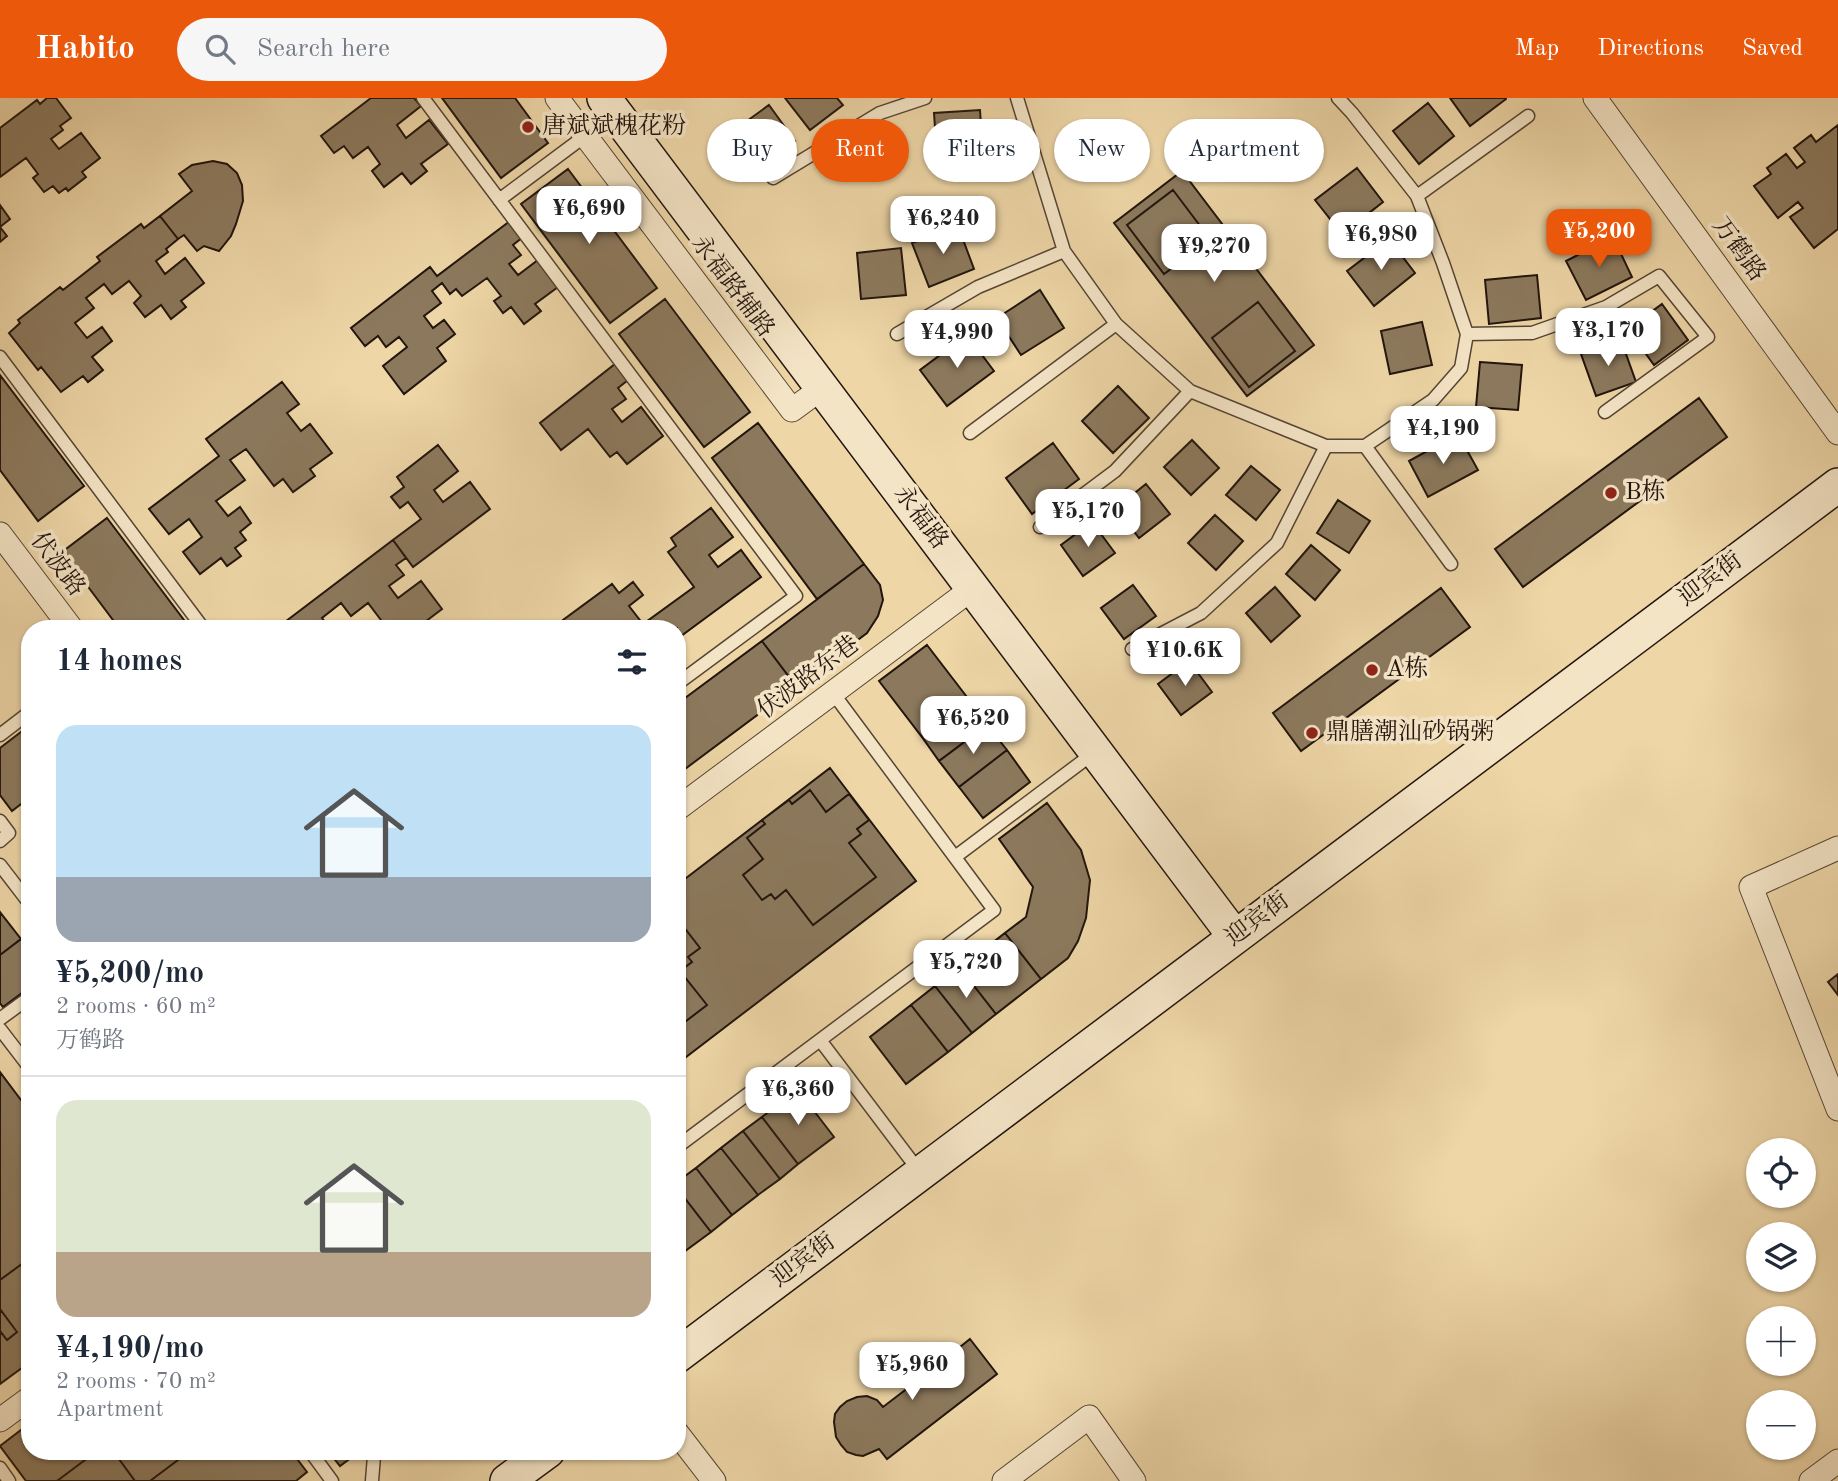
<!DOCTYPE html>
<html lang="en">
<head>
<meta charset="utf-8">
<style>
  :root { --surface:#fff; --page:#f6f6f7; --text:#1f2937; --muted:#747a83; --line:#e0e1e3; --accent:#ea580c }
  body { margin:0; font-family:"Old Standard TT","Noto Serif SC",serif; background:var(--page); color:var(--text); height:100vh; display:flex; flex-direction:column; font-size:26px; white-space:nowrap }
  * { box-sizing:border-box; margin:0 }
  p { font-size:23px; color:var(--muted) }
  .icon { flex:none; width:38px; height:38px; fill:none; stroke:currentColor; stroke-width:2; stroke-linecap:round; stroke-linejoin:round }
  .map { position:relative; flex:1; overflow:hidden }
  .side { position:absolute; left:21px; top:522px; width:665px; height:840px; display:flex; flex-direction:column; background:var(--surface); border-radius:28px; box-shadow:0 2px 5px #0004 }
  .side>* { flex:none }
  .guide { position:absolute; left:707px; top:21px; width:665px; height:63px; display:flex; gap:14px }
  .tools { position:absolute; left:1746px; top:1040px; display:grid; gap:14px }
  .tools a { display:grid; place-items:center; width:70px; height:70px; border-radius:50%; background:var(--surface); box-shadow:0 2px 5px #0004; font-size:35px }
  .price { position:absolute; translate:-50% -60px; padding:0 16px; border-radius:14px; background:#fff; color:#222; font-size:23px; line-height:46px; filter:drop-shadow(0 2px 4px #0008) }
  .price::after { content:''; position:absolute; left:50%; top:42px; width:21px; height:16px; margin-left:-10px; background:inherit; clip-path:polygon(0 0,100% 0,50% 100%) }
  .price.active { background:var(--accent); color:#fff }
  ul { padding:0; list-style:none }
  li { display:grid; align-content:center; gap:14px; height:371px; padding:0 35px }
  li+li { border-top:2px solid var(--line) }
  li span { display:grid; place-items:center; height:217px; border-radius:21px; color:#555 }
  li>.icon { margin-inline-start:auto }
  span .icon { width:126px; height:126px; fill:#fffc; stroke-width:1 }
  li b { font-size:30px }
  h2 { display:flex; justify-content:space-between; align-items:center; height:84px; padding:0 35px; font-size:30px }
  .tag { padding:0 24px; border-radius:32px; background:var(--surface); box-shadow:0 2px 5px #0004; font-size:24px; line-height:63px }
  .tag.active { background:var(--accent); color:#fff }
  header { display:flex; align-items:center; gap:42px; box-sizing:border-box; height:98px; padding:0 35px; background:var(--accent); color:#fff }
  header strong { font-size:33px }
  nav { display:flex; gap:38px; margin-inline-start:auto; font-size:24px }
  .search { width:490px; height:63px; background:var(--page); display:flex; align-items:center; gap:18px; box-sizing:border-box; padding:0 24px; border-radius:38px; color:var(--muted); font-size:26px }
  .map>svg:first-child { display:block }
  .building { fill:#8c795d; stroke:#22150d; stroke-width:2 }
  .lines { fill:none; stroke-linecap:round; stroke-linejoin:round }
  .lane-casing { stroke:#554534; stroke-width:15 }
  .street-casing { stroke:#554534; stroke-width:25 }
  .secondary-casing { stroke:#22150d; stroke-width:36 }
  .lane { stroke:#f4e4c6; stroke-width:12 }
  .street { stroke:#f4e4c6; stroke-width:23 }
  .secondary { stroke:#f4e4c6; stroke-width:33 }
  .poi-dot { fill:#8f2418; stroke:#f4e4c6; stroke-width:2.5 }
  .labels { text-anchor:middle; dominant-baseline:central; stroke-width:7; stroke-linejoin:round; paint-order:stroke }
  .poi-label { font-size:24px; fill:#22150d; stroke:#f4e4c6; text-anchor:start }
  .street-label { font-size:24px; fill:#22150d; stroke:#f4e4c6 }
</style>
</head>
<body>
<header>
<strong>Habito</strong>
<div class="search"><svg class="icon" aria-label="search" viewBox="0 0 24 24"><circle cx="10" cy="10" r="6"/><path d="M15 15l6 6"/></svg>Search here</div>
<nav><a>Map</a><a>Directions</a><a>Saved</a></nav>
</header>
<div class="map">
<svg width="1838" height="1383" viewBox="0 0 1838 1383">
  <rect width="100%" height="100%" fill="#eed6a7"/>
  <filter id="stains"><feTurbulence type="fractalNoise" baseFrequency=".00286" numOctaves="4"/><feColorMatrix values="0 0 0 0 .2 0 0 0 0 .09 0 0 0 0 .02 0 0 0 .5 -.17"/></filter>
  <radialGradient id="worn" r=".72"><stop offset=".6" stop-color="#630" stop-opacity="0"/><stop offset="1" stop-color="#630" stop-opacity=".3"/></radialGradient>
  <path class="building" d="M 47,0 L 56,0 L 71,20 L 60,28 L 63,32 L 51,41 L 59,51 L 81,35 L 100,60 L 82,74 L 86,79 L 68,93 L 66,90 L 59,95 L 53,88 L 44,94 L 33,80 L 38,76 L 26,60 L 0,79 L 0,30 L 37,2 L 40,6 Z
    M 371,0 L 414,0 L 421,8 L 397,27 L 406,40 L 429,22 L 448,46 L 421,66 L 427,73 L 411,86 L 402,75 L 384,89 L 372,73 L 380,66 L 368,49 L 353,60 L 344,48 L 334,55 L 321,38 Z
    M 442,0 L 515,0 L 548,45 L 501,80 Z
    M 785,0 L 837,0 L 843,7 L 810,32 Z
    M 1450,0 L 1506,0 L 1506,1 L 1470,28 Z
    M 1428,5 L 1454,38 L 1419,66 L 1393,33 Z
    M 769,7 L 795,43 L 762,67 L 736,31 Z
    M 980,12 L 983,57 L 937,60 L 934,15 Z
    M 1838,27 L 1838,131 L 1814,150 L 1790,119 L 1803,110 L 1798,104 L 1778,120 L 1754,88 L 1771,76 L 1767,70 L 1786,56 L 1797,70 L 1805,64 L 1794,50 L 1811,37 L 1816,44 Z
    M 213,63 L 227,66 L 237,75 L 242,87 L 243,103 L 236,126 L 231,138 L 219,153 L 204,148 L 197,153 L 184,137 L 178,141 L 160,118 L 192,93 L 179,76 L 192,67 Z
    M 1357,70 L 1383,104 L 1342,136 L 1315,102 Z
    M 568,71 L 657,190 L 610,225 L 521,106 Z
    M 1182,73 L 1314,247 L 1247,298 L 1114,125 Z
    M 1173,92 L 1210,141 L 1164,176 L 1127,127 Z
    M 0,107 L 10,121 L 0,129 Z
    M 160,118 L 178,141 L 166,151 L 168,154 L 156,163 L 165,176 L 185,160 L 204,185 L 181,203 L 186,209 L 171,221 L 161,207 L 145,219 L 134,205 L 141,198 L 129,183 L 112,196 L 104,186 L 86,200 L 94,210 L 75,225 L 87,240 L 102,229 L 112,243 L 92,259 L 103,272 L 88,284 L 83,278 L 61,294 L 41,269 L 38,272 L 9,235 L 20,225 L 18,222 L 60,189 L 63,192 L 100,163 L 97,159 L 141,126 L 144,130 Z
    M 510,123 L 523,139 L 513,147 L 521,157 L 509,166 L 518,177 L 538,162 L 558,189 L 535,206 L 541,213 L 524,226 L 511,209 L 503,215 L 494,203 L 501,198 L 487,180 L 462,198 L 456,191 L 450,196 L 442,185 L 432,193 L 441,205 L 424,218 L 433,230 L 444,222 L 455,236 L 437,250 L 446,263 L 404,296 L 383,268 L 407,249 L 399,239 L 386,249 L 378,238 L 365,248 L 351,230 L 430,169 L 437,178 Z
    M 958,128 L 974,171 L 929,189 L 912,145 Z
    M 0,129 L 7,138 L 0,144 Z
    M 1613,139 L 1632,179 L 1586,202 L 1566,163 Z
    M 1389,141 L 1415,175 L 1374,208 L 1347,173 Z
    M 901,150 L 906,197 L 861,201 L 857,155 Z
    M 1537,177 L 1541,220 L 1489,226 L 1485,182 Z
    M 1040,192 L 1064,230 L 1021,257 L 997,220 Z
    M 665,201 L 750,314 L 704,349 L 619,236 Z
    M 1258,204 L 1295,253 L 1249,289 L 1212,240 Z
    M 1662,206 L 1688,242 L 1654,267 L 1628,231 Z
    M 1422,224 L 1432,267 L 1390,276 L 1381,233 Z
    M 967,237 L 994,273 L 947,308 L 920,272 Z
    M 1621,242 L 1636,284 L 1596,298 L 1581,256 Z
    M 1480,264 L 1522,267 L 1518,312 L 1476,309 Z
    M 615,266 L 628,282 L 618,290 L 626,301 L 612,311 L 622,324 L 641,309 L 663,338 L 627,366 L 617,354 L 610,359 L 588,331 L 561,352 L 540,325 Z
    M 0,277 L 84,388 L 38,423 L 0,372 Z
    M 282,284 L 299,306 L 287,315 L 301,333 L 310,326 L 332,355 L 310,371 L 315,378 L 293,394 L 283,381 L 274,388 L 246,351 L 230,362 L 245,382 L 216,403 L 228,418 L 240,409 L 251,425 L 240,434 L 246,442 L 235,450 L 241,458 L 227,468 L 221,460 L 200,476 L 183,454 L 202,439 L 189,421 L 169,436 L 149,411 L 219,358 L 206,341 Z
    M 1118,288 L 1149,320 L 1113,355 L 1082,323 Z
    M 1699,300 L 1727,339 L 1523,489 L 1495,451 Z
    M 758,325 L 864,466 L 817,501 L 712,360 Z
    M 1458,336 L 1478,372 L 1428,399 L 1409,363 Z
    M 1192,342 L 1219,370 L 1191,397 L 1164,369 Z
    M 1053,345 L 1079,381 L 1032,416 L 1006,380 Z
    M 438,347 L 458,373 L 434,392 L 443,404 L 470,384 L 490,411 L 413,469 L 393,442 L 421,421 L 408,404 L 400,410 L 391,399 L 404,389 L 397,379 Z
    M 1251,368 L 1280,392 L 1256,422 L 1226,397 Z
    M 1146,386 L 1170,416 L 1139,440 L 1116,410 Z
    M 1338,402 L 1370,423 L 1349,455 L 1317,435 Z
    M 711,410 L 733,439 L 709,457 L 718,469 L 741,452 L 761,479 L 677,541 L 677,530 L 569,530 L 563,522 L 612,486 L 619,495 L 633,484 L 643,497 L 629,508 L 643,526 L 694,489 L 668,454 L 676,448 L 671,440 Z
    M 1215,417 L 1243,443 L 1216,472 L 1188,445 Z
    M 107,420 L 190,530 L 119,530 L 62,454 Z
    M 1092,424 L 1115,455 L 1083,478 L 1061,447 Z
    M 393,442 L 406,460 L 396,467 L 404,477 L 389,488 L 398,500 L 421,483 L 442,511 L 417,530 L 398,530 L 396,529 L 387,530 L 368,505 L 351,518 L 341,505 L 322,520 L 330,530 L 277,530 Z
    M 1311,447 L 1340,472 L 1315,502 L 1286,476 Z
    M 864,466 L 880,487 L 883,502 L 878,518 L 867,535 L 796,588 L 762,543 Z
    M 1133,487 L 1156,518 L 1124,541 L 1101,510 Z
    M 1275,489 L 1300,518 L 1271,544 L 1246,515 Z
    M 1441,490 L 1470,529 L 1301,653 L 1273,615 Z
    M 762,543 L 796,588 L 677,677 L 677,606 Z
    M 927,547 L 970,603 L 922,639 L 879,583 Z
    M 1189,563 L 1212,594 L 1181,617 L 1158,586 Z
    M 970,603 L 987,627 L 939,663 L 922,639 Z
    M 30,627 L 30,699 L 12,713 L 0,697 L 0,650 Z
    M 987,627 L 1007,652 L 959,689 L 939,663 Z
    M 1007,652 L 1030,684 L 983,720 L 959,689 Z
    M 830,670 L 916,783 L 677,966 L 677,787 Z
    M 810,692 L 826,714 L 849,696 L 869,722 L 857,731 L 861,736 L 849,745 L 876,779 L 813,827 L 786,792 L 775,801 L 771,796 L 762,802 L 743,777 L 763,761 L 747,740 L 765,726 L 762,722 L 789,702 L 792,706 Z
    M 1047,705 L 1081,752 L 1090,782 L 1086,820 L 1078,843 L 1068,860 L 1041,881 L 1005,835 L 1026,819 L 1033,789 L 999,741 Z
    M 0,814 L 21,841 L 0,857 Z
    M 680,824 L 700,850 L 688,859 L 692,864 L 680,873 L 707,907 L 677,930 L 677,826 Z
    M 1005,835 L 1041,881 L 996,916 L 960,870 Z
    M 21,841 L 30,853 L 30,889 L 3,909 L 0,905 L 0,857 Z
    M 960,870 L 996,916 L 972,935 L 935,888 Z
    M 1838,876 L 1838,897 L 1828,884 Z
    M 935,888 L 972,935 L 948,954 L 911,907 Z
    M 911,907 L 948,954 L 906,986 L 870,939 Z
    M 0,974 L 30,1014 L 30,1264 L 0,1286 Z
    M 798,992 L 834,1039 L 798,1066 L 762,1019 Z
    M 762,1019 L 798,1066 L 780,1081 L 743,1033 Z
    M 743,1033 L 780,1081 L 758,1097 L 721,1050 Z
    M 721,1050 L 758,1097 L 732,1117 L 696,1070 Z
    M 696,1070 L 732,1117 L 711,1134 L 677,1090 L 677,1084 Z
    M 677,1090 L 711,1134 L 677,1159 Z
    M 30,1160 L 30,1264 L 0,1286 L 0,1233 L 7,1242 L 17,1234 L 0,1211 L 0,1182 Z
    M 970,1241 L 997,1276 L 887,1361 L 879,1351 L 863,1358 L 856,1357 L 847,1354 L 841,1347 L 836,1339 L 834,1324 L 835,1316 L 840,1309 L 847,1303 L 857,1299 L 867,1298 L 877,1302 L 883,1309 L 913,1286 L 902,1271 L 929,1250 L 940,1265 Z
    M 30,1325 L 30,1353 L 291,1353 L 307,1374 L 296,1383 L 26,1383 L 0,1348 Z
    M 97,1353 L 113,1353 L 135,1383 L 57,1383 Z
    M 190,1353 L 291,1353 L 307,1374 L 296,1383 L 150,1383 Z
    M 328,1353 L 360,1353 L 340,1368 Z
    M 328,1353 L 360,1353 L 340,1368 Z"/>
  <g class="lines">
    <g class="lane-casing">
      <path id="lane" d="M 423,0 L 796,498 L 677,586
        M 1017,0 L 1064,153 L 1116,226 L 1190,293 L 1326,348 L 1365,348 L 1451,466
        M 1338,0 L 1352,15 L 1417,98 L 1443,165 L 1467,236 L 1461,270 L 1433,302 L 1365,348
        M 773,80 L 880,15 L 925,0
        M 1417,98 L 1528,18
        M 499,102 L 585,38
        M 897,236 L 978,189 L 1064,153
        M 1467,236 L 1532,235 L 1606,209 L 1659,178 L 1708,239 L 1605,314
        M 0,259 L 203,530
        M 970,335 L 1116,226
        M 1040,429 L 1115,373 L 1190,293
        M 1132,551 L 1201,515 L 1277,445 L 1326,348
        M 0,637 L 30,614
        M 0,723 L 9,735 L 0,743
        M 955,759 L 1095,654
        M 0,767 L 30,806
        M 0,921 L 30,899
        M 0,931 L 30,970
        M 820,942 L 919,1073
        M 677,1049 L 994,812 L 833,595
        M 310,1353 L 332,1383
        M 0,1370 L 9,1383
        M 372,1383 L 374,1358 L 381,1353"/>
    </g>
    <g class="street-casing">
      <path id="street" d="M 557,0 L 792,312 L 822,290
        M 1595,0 L 1838,335
        M 0,436 L 71,530
        M 677,711 L 973,490
        M 1838,750 L 1751,789 L 1838,1011
        M 0,1322 L 30,1300
        M 677,1335 L 714,1383
        M 1004,1383 L 1089,1319 L 1134,1383
        M 1811,1383 L 1838,1363"/>
    </g>
    <g class="secondary-casing">
      <path id="secondary" d="M 604,0 L 1235,839
        M 677,1258 L 1838,387
        M 507,1383 L 548,1353"/>
    </g>
    <use href="#lane" class="lane"/>
    <use href="#street" class="street"/>
    <use href="#secondary" class="secondary"/>
  </g>
  <g class="poi-dot">
    <circle cx="528" cy="29" r="7"/>
    <circle cx="1611" cy="395" r="7"/>
    <circle cx="1372" cy="572" r="7"/>
    <circle cx="1312" cy="635" r="7"/>
  </g>
  <g class="labels">
    <g class="poi-label">
      <text x="542" y="29">唐斌斌槐花粉</text>
      <text x="1625" y="395">B栋</text>
      <text x="1386" y="572">A栋</text>
      <text x="1326" y="635">鼎膳潮汕砂锅粥</text>
    </g>
    <g class="street-label">
      <text transform="translate(1738 152) rotate(54)">万鹤路</text>
      <text transform="translate(732 189) rotate(53)">永福路辅路</text>
      <text transform="translate(920 420) rotate(53)">永福路</text>
      <text transform="translate(57 467) rotate(53)">伏波路</text>
      <text transform="translate(1711 482) rotate(-37)">迎宾街</text>
      <text transform="translate(809 580) rotate(-37)">伏波路东巷</text>
      <text transform="translate(1258 822) rotate(-37)">迎宾街</text>
      <text transform="translate(804 1163) rotate(-37)">迎宾街</text>
    </g>
  </g>
  <rect width="100%" height="100%" filter="url(#stains)"/>
  <rect width="100%" height="100%" fill="url(#worn)"/>
</svg>
<div class="tools">
<a><svg class="icon" aria-label="locate" viewBox="0 0 24 24"><circle cx="12" cy="12" r="6"/><path d="M12 2v4M12 18v4M2 12h4M18 12h4"/></svg></a>
<a><svg class="icon" aria-label="layers" viewBox="0 0 24 24"><path d="M12 4l9 5-9 5-9-5zM3 14l9 5 9-5"/></svg></a>
<a>+</a>
<a>−</a>
</div>
<b class="price" style="left:589px;top:148px">¥6,690</b>
<b class="price" style="left:943px;top:158px">¥6,240</b>
<b class="price active" style="left:1599px;top:171px">¥5,200</b>
<b class="price" style="left:1381px;top:174px">¥6,980</b>
<b class="price" style="left:1214px;top:186px">¥9,270</b>
<b class="price" style="left:1608px;top:270px">¥3,170</b>
<b class="price" style="left:957px;top:272px">¥4,990</b>
<b class="price" style="left:1443px;top:368px">¥4,190</b>
<b class="price" style="left:1088px;top:451px">¥5,170</b>
<b class="price" style="left:1185px;top:590px">¥10.6K</b>
<b class="price" style="left:973px;top:658px">¥6,520</b>
<b class="price" style="left:966px;top:902px">¥5,720</b>
<b class="price" style="left:798px;top:1029px">¥6,360</b>
<b class="price" style="left:912px;top:1304px">¥5,960</b>
<div class="guide">
<a class="tag">Buy</a>
<a class="tag active">Rent</a>
<a class="tag">Filters</a>
<a class="tag">New</a>
<a class="tag">Apartment</a>
</div>
<section class="side">
<h2>14 homes<svg class="icon" aria-label="filters" viewBox="0 0 24 24"><path d="M4 7h16M4 17h16"/><circle cx="9" cy="7" r="2"/><circle cx="15" cy="17" r="2"/></svg></h2>
<ul>
<li><span style="background:linear-gradient(#bfe0f5 70%,#9aa5b1 0)"><svg class="icon" aria-label="home" viewBox="0 0 24 24"><path d="M3 11l9-7 9 7M6 9v11h12V9"/></svg></span><div><b>¥5,200/mo</b><p>2 rooms · 60 m²</p><p>万鹤路</p></div></li>
<li><span style="background:linear-gradient(#dfe7d0 70%,#b9a48a 0)"><svg class="icon" aria-label="home" viewBox="0 0 24 24"><path d="M3 11l9-7 9 7M6 9v11h12V9"/></svg></span><div><b>¥4,190/mo</b><p>2 rooms · 70 m²</p><p>Apartment</p></div></li>
</ul>
</section>
</div>
</body>
</html>
